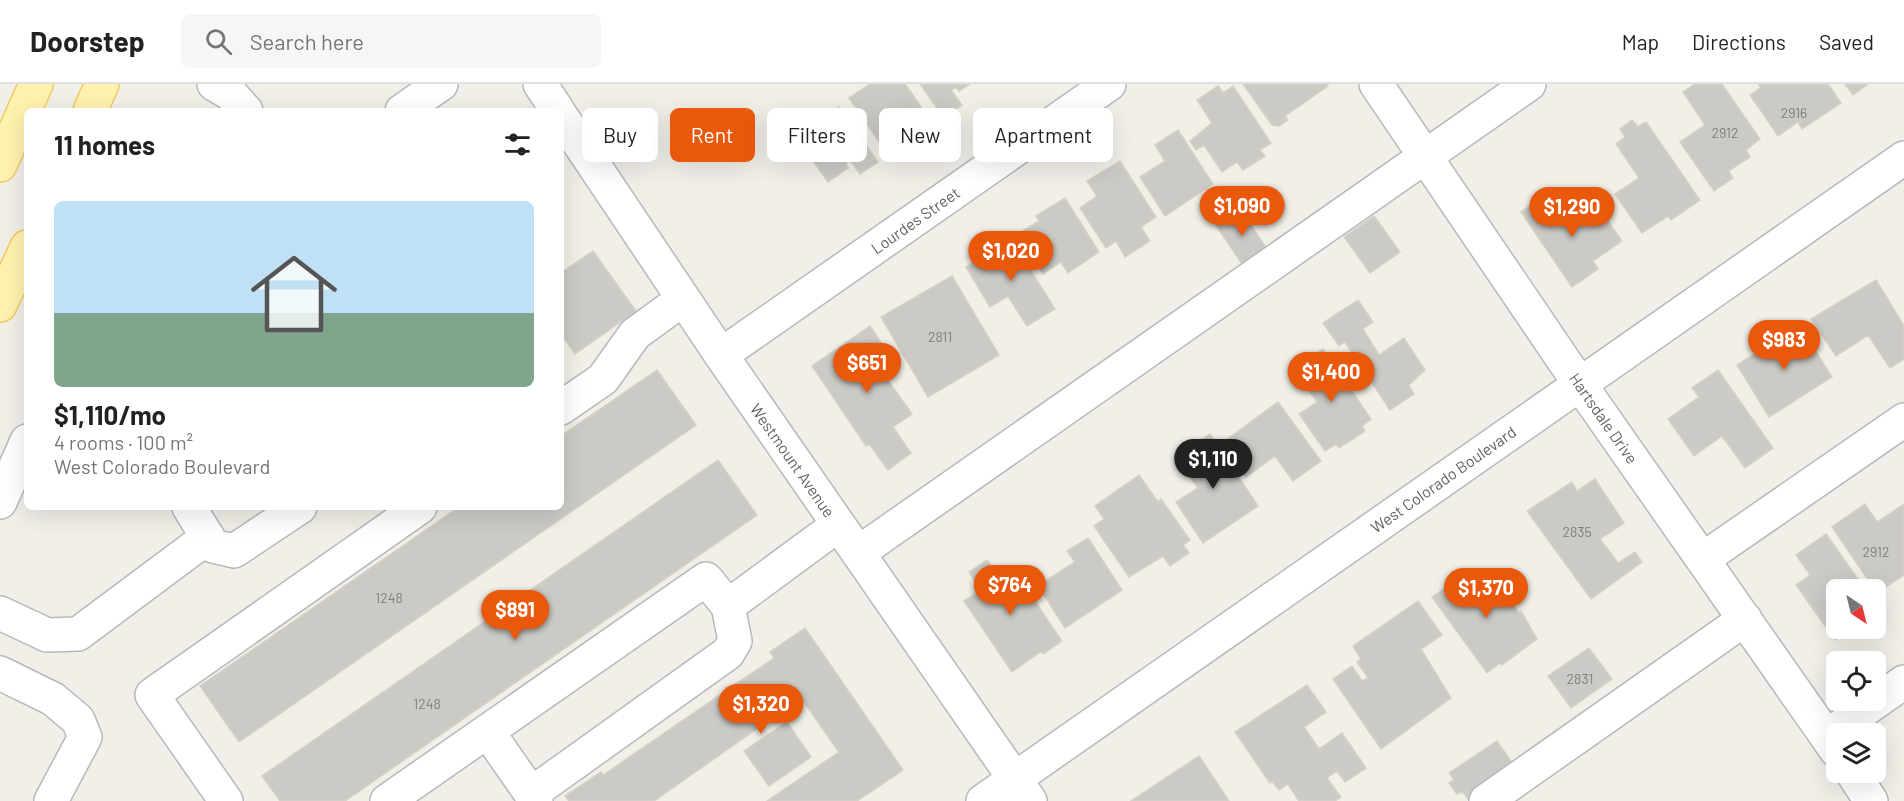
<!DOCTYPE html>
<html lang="en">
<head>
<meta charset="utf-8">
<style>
  :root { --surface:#fff; --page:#f6f6f6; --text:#222; --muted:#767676; --line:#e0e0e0; --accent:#ea580c }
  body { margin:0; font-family:Barlow,sans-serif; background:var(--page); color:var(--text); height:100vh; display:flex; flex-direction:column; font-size:22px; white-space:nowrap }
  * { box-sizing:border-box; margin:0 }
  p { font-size:20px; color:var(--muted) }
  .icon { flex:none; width:33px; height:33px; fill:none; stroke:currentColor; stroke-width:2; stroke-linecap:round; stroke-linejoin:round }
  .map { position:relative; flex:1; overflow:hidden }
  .details { position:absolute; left:24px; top:24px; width:540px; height:402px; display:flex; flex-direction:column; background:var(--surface); border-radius:9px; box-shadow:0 6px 24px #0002 }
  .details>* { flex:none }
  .top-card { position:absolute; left:582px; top:24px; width:570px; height:54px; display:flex; gap:12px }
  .needle { width:39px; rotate:145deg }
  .fabs { position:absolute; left:1826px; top:495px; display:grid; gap:12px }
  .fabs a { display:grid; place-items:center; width:60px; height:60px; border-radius:9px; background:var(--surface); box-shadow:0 6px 24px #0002; font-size:30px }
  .price { position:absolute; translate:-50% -51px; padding:0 14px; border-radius:21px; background:var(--accent); color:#fff; font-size:20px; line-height:39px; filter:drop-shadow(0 2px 3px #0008) }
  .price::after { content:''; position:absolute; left:50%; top:36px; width:18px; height:14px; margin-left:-9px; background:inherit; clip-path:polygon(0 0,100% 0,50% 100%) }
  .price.active { background:#222; color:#fff }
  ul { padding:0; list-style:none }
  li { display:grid; align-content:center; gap:12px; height:318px; padding:0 30px }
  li+li { border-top:2px solid var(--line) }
  li span { display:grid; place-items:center; height:186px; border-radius:9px; color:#555 }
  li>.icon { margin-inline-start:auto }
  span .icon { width:108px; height:108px; fill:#fffc; stroke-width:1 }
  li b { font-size:26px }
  h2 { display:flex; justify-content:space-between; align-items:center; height:72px; padding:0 30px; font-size:26px }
  .chip { padding:0 21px; border-radius:9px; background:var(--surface); box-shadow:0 6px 24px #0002; font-size:21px; line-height:54px }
  .chip.active { background:var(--accent); color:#fff }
  header { display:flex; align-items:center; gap:36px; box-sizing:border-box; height:84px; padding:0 30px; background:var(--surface); border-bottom:2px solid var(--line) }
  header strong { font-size:28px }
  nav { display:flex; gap:33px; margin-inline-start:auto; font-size:21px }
  .search { width:420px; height:54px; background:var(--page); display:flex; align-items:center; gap:15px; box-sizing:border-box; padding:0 21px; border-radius:9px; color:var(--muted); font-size:22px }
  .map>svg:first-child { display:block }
  .building { fill:#cccac5; stroke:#d6d1c6; stroke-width:1.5 }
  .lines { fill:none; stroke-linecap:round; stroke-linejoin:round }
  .minor-casing { stroke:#b5b8bc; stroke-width:36 }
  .major-casing { stroke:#f2c960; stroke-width:36 }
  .minor { stroke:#fff; stroke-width:33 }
  .major { stroke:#fff2af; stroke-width:33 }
  .labels { text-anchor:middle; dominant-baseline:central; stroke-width:4.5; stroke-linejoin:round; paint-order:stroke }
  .number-label { font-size:14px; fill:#7a7d7f }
  .street-label { font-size:16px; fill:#5f6368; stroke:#fff }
</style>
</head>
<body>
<header>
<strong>Doorstep</strong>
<div class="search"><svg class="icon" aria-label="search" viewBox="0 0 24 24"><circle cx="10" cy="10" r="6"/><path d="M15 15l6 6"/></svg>Search here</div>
<nav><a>Map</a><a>Directions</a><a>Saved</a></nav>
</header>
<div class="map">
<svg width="1904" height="717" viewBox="0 0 1904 717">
  <rect width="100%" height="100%" fill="#f1efe8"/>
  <path class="building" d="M 870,0 L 905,0 L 933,40 L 915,52 L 905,39 L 900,42 L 903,47 L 882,62 L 849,14 Z
    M 920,0 L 970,0 L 959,7 L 956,3 L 951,6 L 962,21 L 944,34 Z
    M 1243,0 L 1327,0 L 1328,2 L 1285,32 L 1288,36 L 1279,42 L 1272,41 Z
    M 1695,0 L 1722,0 L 1760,55 L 1746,66 L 1750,73 L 1729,87 L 1733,94 L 1714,107 L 1680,58 L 1705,41 L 1683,8 Z
    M 1758,0 L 1828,0 L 1841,19 L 1802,45 L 1798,38 L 1778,52 L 1750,11 L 1761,4 Z
    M 1845,0 L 1868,0 L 1853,11 Z
    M 1218,2 L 1223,9 L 1233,2 L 1271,59 L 1260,66 L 1265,72 L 1243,86 L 1237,78 L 1222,88 L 1204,61 L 1196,66 L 1190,57 L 1212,39 L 1197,16 Z
    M 839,23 L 878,78 L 860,90 L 850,76 L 846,80 L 848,84 L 828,98 L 796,53 Z
    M 1632,36 L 1638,43 L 1646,38 L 1700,116 L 1671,136 L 1668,132 L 1642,149 L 1615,110 L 1639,94 L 1616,60 L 1625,53 L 1620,45 Z
    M 1178,46 L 1213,100 L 1165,132 L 1140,93 L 1165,77 L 1155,61 Z
    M 1120,77 L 1156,133 L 1141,143 L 1150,157 L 1125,173 L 1116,157 L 1106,164 L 1080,124 L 1097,112 L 1087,97 Z
    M 1548,110 L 1569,141 L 1597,121 L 1622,157 L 1593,177 L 1598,185 L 1572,203 L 1521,128 Z
    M 1065,114 L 1099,168 L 1068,189 L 1061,178 L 1043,190 L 1018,150 L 1039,137 L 1036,132 Z
    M 1237,121 L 1270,169 L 1246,186 L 1213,137 Z
    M 1374,132 L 1400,168 L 1370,189 L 1344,153 Z
    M 1011,155 L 1055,225 L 1027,242 L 1008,212 L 990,223 L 966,183 Z
    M 593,167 L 636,227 L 575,270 L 561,250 L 561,189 Z
    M 952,192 L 999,271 L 928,313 L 881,233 Z
    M 1876,196 L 1904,242 L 1904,275 L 1890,284 L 1868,251 L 1836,272 L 1811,235 Z
    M 1358,216 L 1373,238 L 1363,245 L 1379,271 L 1404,254 L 1425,286 L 1409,301 L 1414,310 L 1390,326 L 1345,258 L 1339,262 L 1323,239 Z
    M 1799,241 L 1832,293 L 1769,333 L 1737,281 Z
    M 870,242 L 891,273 L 878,282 L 912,330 L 893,343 L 911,369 L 888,386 L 869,360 L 866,362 L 812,282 Z
    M 1323,265 L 1371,335 L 1362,342 L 1365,347 L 1339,364 L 1336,360 L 1325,367 L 1299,330 L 1317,318 L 1294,284 Z
    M 657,286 L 696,341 L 239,658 L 200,602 L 459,423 L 561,423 L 561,352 Z
    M 1718,286 L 1773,364 L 1745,384 L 1722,352 L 1694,372 L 1668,335 L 1699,313 L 1692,304 Z
    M 1278,318 L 1321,377 L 1293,397 L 1275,372 L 1246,393 L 1222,359 Z
    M 1210,350 L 1258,422 L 1203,459 L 1176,418 L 1198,404 L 1176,373 Z
    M 718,376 L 757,431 L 345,717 L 280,717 L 262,692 Z
    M 1139,391 L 1158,418 L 1161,415 L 1190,456 L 1183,461 L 1189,469 L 1170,482 L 1163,472 L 1129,493 L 1094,442 L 1104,435 L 1095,422 Z
    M 1595,395 L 1624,439 L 1600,455 L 1618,479 L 1635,468 L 1642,478 L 1591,515 L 1527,427 L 1572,398 L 1577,407 Z
    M 1865,420 L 1877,438 L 1904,420 L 1904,491 L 1877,509 L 1832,443 Z
    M 1826,450 L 1866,506 L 1836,506 L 1836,544 L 1852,544 L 1835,556 L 1796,501 L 1810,491 L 1796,471 Z
    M 1088,454 L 1122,506 L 1065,544 L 1038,502 L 1075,478 L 1067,467 Z
    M 987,476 L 999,493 L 1012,483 L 1062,557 L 1043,570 L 1042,567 L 1012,588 L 964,517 L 981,506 L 969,488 Z
    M 1488,484 L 1519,529 L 1521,527 L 1537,555 L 1502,581 L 1500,579 L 1487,589 L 1432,513 L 1463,492 L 1468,498 Z
    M 1418,517 L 1442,551 L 1421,565 L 1451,614 L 1381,665 L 1333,595 L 1352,582 L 1362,597 L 1368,594 L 1357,578 L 1361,575 L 1353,562 Z
    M 805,544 L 903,686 L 857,717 L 767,717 L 839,668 L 801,614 L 654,717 L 569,717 L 565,712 L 601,688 L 603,691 L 774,574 L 770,568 Z
    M 1589,564 L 1612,595 L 1571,624 L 1548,592 Z
    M 1307,601 L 1326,628 L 1304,643 L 1319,665 L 1342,649 L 1366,684 L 1345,698 L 1337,687 L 1327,694 L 1341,713 L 1335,717 L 1299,717 L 1288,700 L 1279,706 L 1272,697 L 1270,699 L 1235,648 Z
    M 787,638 L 811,673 L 769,702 L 744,667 Z
    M 1497,657 L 1515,683 L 1468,715 L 1462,707 L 1457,710 L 1449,699 L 1454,696 L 1449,689 Z
    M 1199,672 L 1229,717 L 1131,717 Z"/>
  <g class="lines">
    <g class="minor-casing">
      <path id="minor" d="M 214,0 L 231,10 L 246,27
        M 540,0 L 558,27
        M 1376,0 L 1579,299 L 1836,666
        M 402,27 L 441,0
        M 561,32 L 721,271 L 1030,717
        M 721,271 L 1109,0
        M 561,324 L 603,295 L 635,250 L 683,215
        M 0,418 L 27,357
        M 189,423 L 213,462 L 234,467 L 300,423
        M 858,469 L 1529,0
        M 1703,475 L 1904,336
        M 0,529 L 47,551 L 78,550 L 208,453
        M 0,589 L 53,615 L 78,636 L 85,653 L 51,717
        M 488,648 L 536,717
        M 1827,652 L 1904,598
        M 1852,688 L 1871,717
        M 531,710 L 728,569 L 735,557 L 728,522
        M 226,717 L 152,611 L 420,423
        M 387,717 L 706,495 L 728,522 L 838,441
        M 983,717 L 1904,74
        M 1486,717 L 1745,535"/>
    </g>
    <g class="major-casing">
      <path id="major" d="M 90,27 L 102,0
        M 0,81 L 36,0
        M 0,221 L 27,163"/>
    </g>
    <use href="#minor" class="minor"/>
    <use href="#major" class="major"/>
  </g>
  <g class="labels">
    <g class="number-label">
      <text x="1794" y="28">2916</text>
      <text x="1725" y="48">2912</text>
      <text x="940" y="252">2811</text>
      <text x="1577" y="447">2835</text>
      <text x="1876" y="467">2912</text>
      <text x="389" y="513">1248</text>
      <text x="1580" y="594">2831</text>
      <text x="427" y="619">1248</text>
    </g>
    <g class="street-label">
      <text transform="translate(915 136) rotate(-35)">Lourdes Street</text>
      <text transform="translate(1604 334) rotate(55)">Hartsdale Drive</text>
      <text transform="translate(793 376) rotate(55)">Westmount Avenue</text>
      <text transform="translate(1443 395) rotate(-35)">West Colorado Boulevard</text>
    </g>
  </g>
</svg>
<div class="fabs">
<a><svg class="needle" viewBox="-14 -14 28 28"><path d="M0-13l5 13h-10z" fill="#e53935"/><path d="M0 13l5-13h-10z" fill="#767676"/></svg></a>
<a><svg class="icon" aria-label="locate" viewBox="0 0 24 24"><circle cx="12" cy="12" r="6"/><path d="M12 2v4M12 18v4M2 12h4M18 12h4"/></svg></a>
<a><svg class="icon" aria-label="layers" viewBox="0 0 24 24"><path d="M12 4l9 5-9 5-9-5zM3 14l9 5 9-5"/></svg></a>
</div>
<b class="price" style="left:1242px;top:153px">$1,090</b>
<b class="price" style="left:1572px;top:154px">$1,290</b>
<b class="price" style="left:1011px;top:198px">$1,020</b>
<b class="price" style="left:1784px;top:287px">$983</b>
<b class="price" style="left:867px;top:310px">$651</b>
<b class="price" style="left:1331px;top:319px">$1,400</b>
<b class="price active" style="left:1213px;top:406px">$1,110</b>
<b class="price" style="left:1010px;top:532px">$764</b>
<b class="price" style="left:1486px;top:535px">$1,370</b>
<b class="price" style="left:515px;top:557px">$891</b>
<b class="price" style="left:761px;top:651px">$1,320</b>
<div class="top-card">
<a class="chip">Buy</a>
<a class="chip active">Rent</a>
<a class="chip">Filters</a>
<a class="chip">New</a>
<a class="chip">Apartment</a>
</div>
<section class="details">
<h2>11 homes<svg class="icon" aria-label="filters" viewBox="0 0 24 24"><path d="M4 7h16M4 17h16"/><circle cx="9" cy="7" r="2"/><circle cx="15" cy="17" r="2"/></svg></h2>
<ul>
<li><span style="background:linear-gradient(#bfe0f5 60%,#7fa58c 0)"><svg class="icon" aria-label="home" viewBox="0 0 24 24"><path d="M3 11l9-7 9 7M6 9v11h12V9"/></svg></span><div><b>$1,110/mo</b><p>4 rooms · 100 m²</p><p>West Colorado Boulevard</p></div></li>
</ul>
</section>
</div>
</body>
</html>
